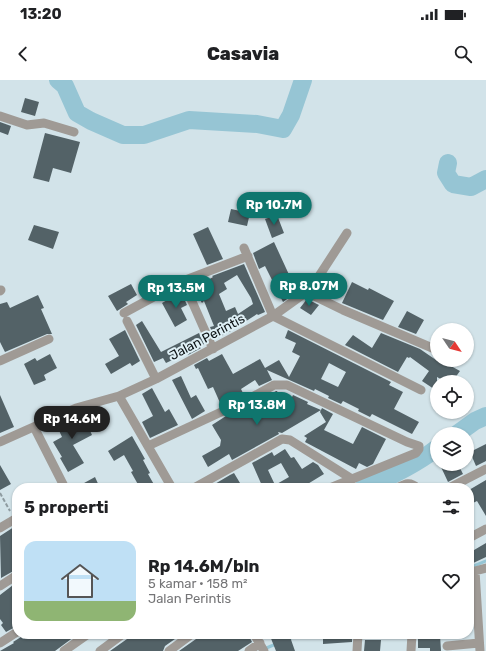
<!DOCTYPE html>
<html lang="id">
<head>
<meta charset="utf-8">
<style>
  :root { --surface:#fff; --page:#f6f6f6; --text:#202124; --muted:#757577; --line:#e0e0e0; --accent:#0f766e }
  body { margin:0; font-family:Rubik,sans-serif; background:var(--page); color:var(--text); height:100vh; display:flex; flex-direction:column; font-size:15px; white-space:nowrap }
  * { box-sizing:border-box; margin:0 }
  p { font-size:13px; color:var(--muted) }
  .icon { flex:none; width:22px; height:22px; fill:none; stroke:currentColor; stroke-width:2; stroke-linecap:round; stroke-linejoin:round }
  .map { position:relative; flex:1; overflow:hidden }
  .details { position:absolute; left:12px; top:403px; width:462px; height:156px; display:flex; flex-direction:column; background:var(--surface); border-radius:16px; box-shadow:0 1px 3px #0004 }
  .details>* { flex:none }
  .needle { width:26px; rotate:125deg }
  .controls { position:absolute; left:430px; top:243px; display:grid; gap:8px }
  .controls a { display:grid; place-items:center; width:44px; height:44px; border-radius:50%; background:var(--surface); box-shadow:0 1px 3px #0004; font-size:20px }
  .price { position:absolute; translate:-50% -34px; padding:0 9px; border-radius:14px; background:var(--accent); color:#fff; font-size:13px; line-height:26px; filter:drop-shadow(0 1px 2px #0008) }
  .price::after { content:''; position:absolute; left:50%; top:24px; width:12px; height:9px; margin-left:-6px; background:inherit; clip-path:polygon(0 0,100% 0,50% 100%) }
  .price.on { background:#222; color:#fff }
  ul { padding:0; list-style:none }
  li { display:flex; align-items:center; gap:12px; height:100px; padding:0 12px }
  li+li { border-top:1px solid var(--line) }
  li span { display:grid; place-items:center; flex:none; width:112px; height:80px; border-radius:12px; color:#555 }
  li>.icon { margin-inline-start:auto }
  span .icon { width:48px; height:48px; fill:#fffc; stroke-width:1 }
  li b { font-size:17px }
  h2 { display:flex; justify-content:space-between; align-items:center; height:48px; padding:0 12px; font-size:17px }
  .status { display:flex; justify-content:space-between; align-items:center; height:28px; padding:0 20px; background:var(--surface); direction:ltr }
  .status svg { height:11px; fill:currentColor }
  header { display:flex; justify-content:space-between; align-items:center; height:52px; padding:0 12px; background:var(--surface); font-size:18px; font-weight:800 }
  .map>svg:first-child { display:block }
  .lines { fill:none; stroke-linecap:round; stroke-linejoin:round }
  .stream { stroke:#96c5d4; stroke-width:3 }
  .river { stroke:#96c5d4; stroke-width:18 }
  .building { fill:#536267; fill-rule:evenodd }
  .path { stroke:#8e9ba0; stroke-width:2; stroke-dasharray:4 2; stroke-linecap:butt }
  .street { stroke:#9f9a95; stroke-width:9 }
  .labels { text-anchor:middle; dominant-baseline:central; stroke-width:4; stroke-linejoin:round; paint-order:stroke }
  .street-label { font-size:13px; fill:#0b1113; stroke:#dff0f6 }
</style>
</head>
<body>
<div class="status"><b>13:20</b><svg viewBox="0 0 49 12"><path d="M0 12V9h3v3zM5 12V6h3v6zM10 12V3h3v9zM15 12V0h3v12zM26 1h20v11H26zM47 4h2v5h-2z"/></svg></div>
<header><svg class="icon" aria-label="back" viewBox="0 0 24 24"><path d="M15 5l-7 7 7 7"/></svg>Casavia<svg class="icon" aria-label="search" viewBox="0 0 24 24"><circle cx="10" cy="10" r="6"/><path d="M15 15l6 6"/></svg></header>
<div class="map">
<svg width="486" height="571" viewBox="0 0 486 571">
  <rect width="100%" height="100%" fill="#d2e3e9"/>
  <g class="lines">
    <path class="stream" d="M 469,488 L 486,481
      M 288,559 L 301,554
      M 264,569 L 276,564"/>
    <path class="river" d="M 58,0 L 65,6 L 77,33 L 91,41 L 123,55 L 144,55 L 189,40 L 257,44 L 283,49 L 291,35 L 303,0
      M 448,83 L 446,93 L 453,104 L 471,107 L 486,99
      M 457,354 L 475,341 L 486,336
      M 363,408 C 388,398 415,385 437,368"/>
  </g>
  <path class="building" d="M 25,18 L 39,22 L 35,36 L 21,32 Z
    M 0,42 L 11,46 L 8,55 L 0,52 Z
    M 45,53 L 80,62 L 71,93 L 53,88 L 49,102 L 33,98 Z
    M 231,129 L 250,133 L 247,146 L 228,142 Z
    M 277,135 L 284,153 L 272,158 L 265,139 Z
    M 34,145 L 59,152 L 53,169 L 28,160 Z
    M 208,147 L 223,179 L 207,185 L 193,154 Z
    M 274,162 L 297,212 L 283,222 L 265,186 L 259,189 L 253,173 Z
    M 244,184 L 265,232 L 258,235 L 257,234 L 240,245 L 230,249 L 231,251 L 215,259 L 210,247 L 214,246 L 204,221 L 202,223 L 199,218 L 198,219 L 193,209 L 213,197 L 212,196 ZM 237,195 L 251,218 L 253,224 L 238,234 L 235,227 L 226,231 L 219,214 L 227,209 L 224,203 Z
    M 352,202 L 368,210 L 369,208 L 394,221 L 383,240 L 342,223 Z
    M 131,204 L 137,215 L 126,222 L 128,224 L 117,231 L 108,216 Z
    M 181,212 L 187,225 L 181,228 L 187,240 L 175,247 L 162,223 Z
    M 38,215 L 44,228 L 41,229 L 52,254 L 47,254 L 5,272 L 0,262 L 0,224 L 7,222 L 10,228 Z
    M 307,219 L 319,225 L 311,235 L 300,228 Z
    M 407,231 L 424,240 L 416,254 L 398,247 Z
    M 142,241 L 161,272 L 199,253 L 204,264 L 201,266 L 201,268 L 188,275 L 187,273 L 166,283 L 163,278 L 154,282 L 136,245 Z
    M 125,250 L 140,281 L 132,286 L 130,283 L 111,294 L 105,284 L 119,276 L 109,259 Z
    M 288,250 L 391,302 L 389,305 L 403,312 L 394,329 L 419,342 L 412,354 L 372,334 L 370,337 L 358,331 L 359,329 L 343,321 L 341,324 L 328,318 L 329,316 L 315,309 L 314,311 L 267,290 L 272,300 L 259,306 L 255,300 L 241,309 L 244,315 L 221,325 L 213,307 L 208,309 L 198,288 L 196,289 L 194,285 L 207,278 L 209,281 L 222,274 L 233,294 L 260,279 L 265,288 L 279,280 L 289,297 L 300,276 L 292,272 L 296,263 L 285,258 ZM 329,283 L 346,292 L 338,307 L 321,299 Z
    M 381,253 L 420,269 L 436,280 L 440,280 L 460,291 L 452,302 L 446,302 L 437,297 L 437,311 L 422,301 L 429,291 L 410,277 L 409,278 L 407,277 L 398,292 L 345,265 L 353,255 L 372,268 Z
    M 50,274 L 57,288 L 44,295 L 46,300 L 34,305 L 24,284 L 35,278 L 37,281 Z
    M 181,296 L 191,318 L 196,315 L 205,331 L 192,339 L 172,300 Z
    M 152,308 L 165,332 L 169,329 L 178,345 L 150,358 L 142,342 L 153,336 L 142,314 Z
    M 276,311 L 277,311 L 286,329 L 293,315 L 308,322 L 307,324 L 321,330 L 282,353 L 278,352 L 279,354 L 232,380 L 229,374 L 208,387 L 202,376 L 220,366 L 221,360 L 212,345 L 226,336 L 251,325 L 251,326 Z
    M 0,315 L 14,347 L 0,353 Z
    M 322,328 L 333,334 L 324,350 L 353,364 L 362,347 L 386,359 L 373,384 L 367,387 L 359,383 L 356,389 L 305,362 L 307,358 L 304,356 L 326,342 L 320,332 Z
    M 82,333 L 92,355 L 73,365 L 84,383 L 68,392 L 60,378 L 62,377 L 53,362 L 62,357 L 56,344 Z
    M 132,356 L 145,379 L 143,380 L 150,393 L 148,394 L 156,408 L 140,408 L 131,392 L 133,391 L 124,375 L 114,381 L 108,371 Z
    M 486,364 L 486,381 L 476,386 L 470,372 Z
    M 285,369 L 291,378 L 294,377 L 302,389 L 313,382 L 318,385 L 324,394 L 306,405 L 307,408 L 263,408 L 252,383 L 272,372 L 274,376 ZM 281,383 L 289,397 L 275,405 L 268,390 Z
    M 446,384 L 458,384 L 463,394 L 448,402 L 441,387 Z
    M 0,385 L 11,404 L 0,410 Z
    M 234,393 L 243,408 L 208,408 L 230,395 Z
    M 95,397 L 100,408 L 75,408 Z
    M 486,400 L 486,436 L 477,421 L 469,425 L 469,410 Z
    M 17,445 L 17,489 L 1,498 L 0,456 Z
    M 486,463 L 486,477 L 469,485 L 469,473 Z
    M 17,502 L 17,546 L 6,552 L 1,545 L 3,543 L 0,539 L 0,515 Z
    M 31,554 L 49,554 L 51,557 L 56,554 L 78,554 L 55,571 L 0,571 L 14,563 L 13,562 L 21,557 L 23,559 Z
    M 131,554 L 182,554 L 165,566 L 163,571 L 110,571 L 127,559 Z
    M 198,554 L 248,554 L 252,562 L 238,571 L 179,571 L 196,559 Z
    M 276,554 L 289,554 L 295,571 L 276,571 L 270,556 Z
    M 323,554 L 352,554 L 352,562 L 323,564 Z
    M 418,555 L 440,555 L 441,571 L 430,571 L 430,568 L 418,568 Z
    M 365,560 L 381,560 L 380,571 L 364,571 Z"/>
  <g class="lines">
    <path class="path" d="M 0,413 L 10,431"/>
    <path class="street" d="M 0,36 L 27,45 L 44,43 L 74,52
      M 244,168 L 273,236 L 305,213 L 308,213 L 343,230 L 437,270
      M 0,211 L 1,210
      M 308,213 L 347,153
      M 124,233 L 183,201
      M 127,241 L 156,299
      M 213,269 L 183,201 L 248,176
      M 0,281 L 49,259
      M 119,316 L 172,408
      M 34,347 L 65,408
      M 0,362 L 76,328 L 119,316 L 156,299 L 273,236 L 421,310
      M 148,366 L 247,320 L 274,305 L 287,305 L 407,362 L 419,366 L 419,369 L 416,373 L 330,408
      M 194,408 L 282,359 L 290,360 L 352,399
      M 397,408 C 405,404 410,401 417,408
      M 449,408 L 486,389
      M 0,448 L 15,439
      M 469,458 L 486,449
      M 0,506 L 17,495
      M 254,554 L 264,571
      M 0,563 L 17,552
      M 447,566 L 479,563
      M 64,571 L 88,554
      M 100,571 L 123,554
      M 169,571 L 192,554
      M 249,571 L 260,563
      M 357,571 L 358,554
      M 411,571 L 412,554
      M 480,571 L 475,491 L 486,488"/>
  </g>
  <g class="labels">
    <g class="street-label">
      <text transform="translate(207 257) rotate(-28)">Jalan Perintis</text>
    </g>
  </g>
</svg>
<div class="controls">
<a><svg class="needle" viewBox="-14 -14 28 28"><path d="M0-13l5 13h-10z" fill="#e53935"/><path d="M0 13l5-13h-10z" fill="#757577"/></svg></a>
<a><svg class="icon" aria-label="locate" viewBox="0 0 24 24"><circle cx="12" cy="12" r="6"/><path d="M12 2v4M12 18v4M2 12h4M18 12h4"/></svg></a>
<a><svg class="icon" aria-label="layers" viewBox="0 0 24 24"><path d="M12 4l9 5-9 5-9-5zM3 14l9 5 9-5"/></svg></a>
</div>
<b class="price" style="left:274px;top:146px">Rp 10.7M</b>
<b class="price" style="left:309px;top:227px">Rp 8.07M</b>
<b class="price" style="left:176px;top:229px">Rp 13.5M</b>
<b class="price" style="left:257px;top:346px">Rp 13.8M</b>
<b class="price on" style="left:72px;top:360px">Rp 14.6M</b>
<section class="details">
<h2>5 properti<svg class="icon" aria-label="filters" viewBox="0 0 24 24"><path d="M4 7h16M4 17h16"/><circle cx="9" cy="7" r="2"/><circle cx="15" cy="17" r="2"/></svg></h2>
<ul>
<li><span style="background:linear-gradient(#bfe0f5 75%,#8fb573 0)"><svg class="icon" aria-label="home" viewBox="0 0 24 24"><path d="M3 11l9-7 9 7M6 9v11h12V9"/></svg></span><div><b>Rp 14.6M/bln</b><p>5 kamar · 158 m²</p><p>Jalan Perintis</p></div><svg class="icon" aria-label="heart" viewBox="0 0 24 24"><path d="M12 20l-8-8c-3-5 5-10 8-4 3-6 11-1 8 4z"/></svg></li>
</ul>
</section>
</div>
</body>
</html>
